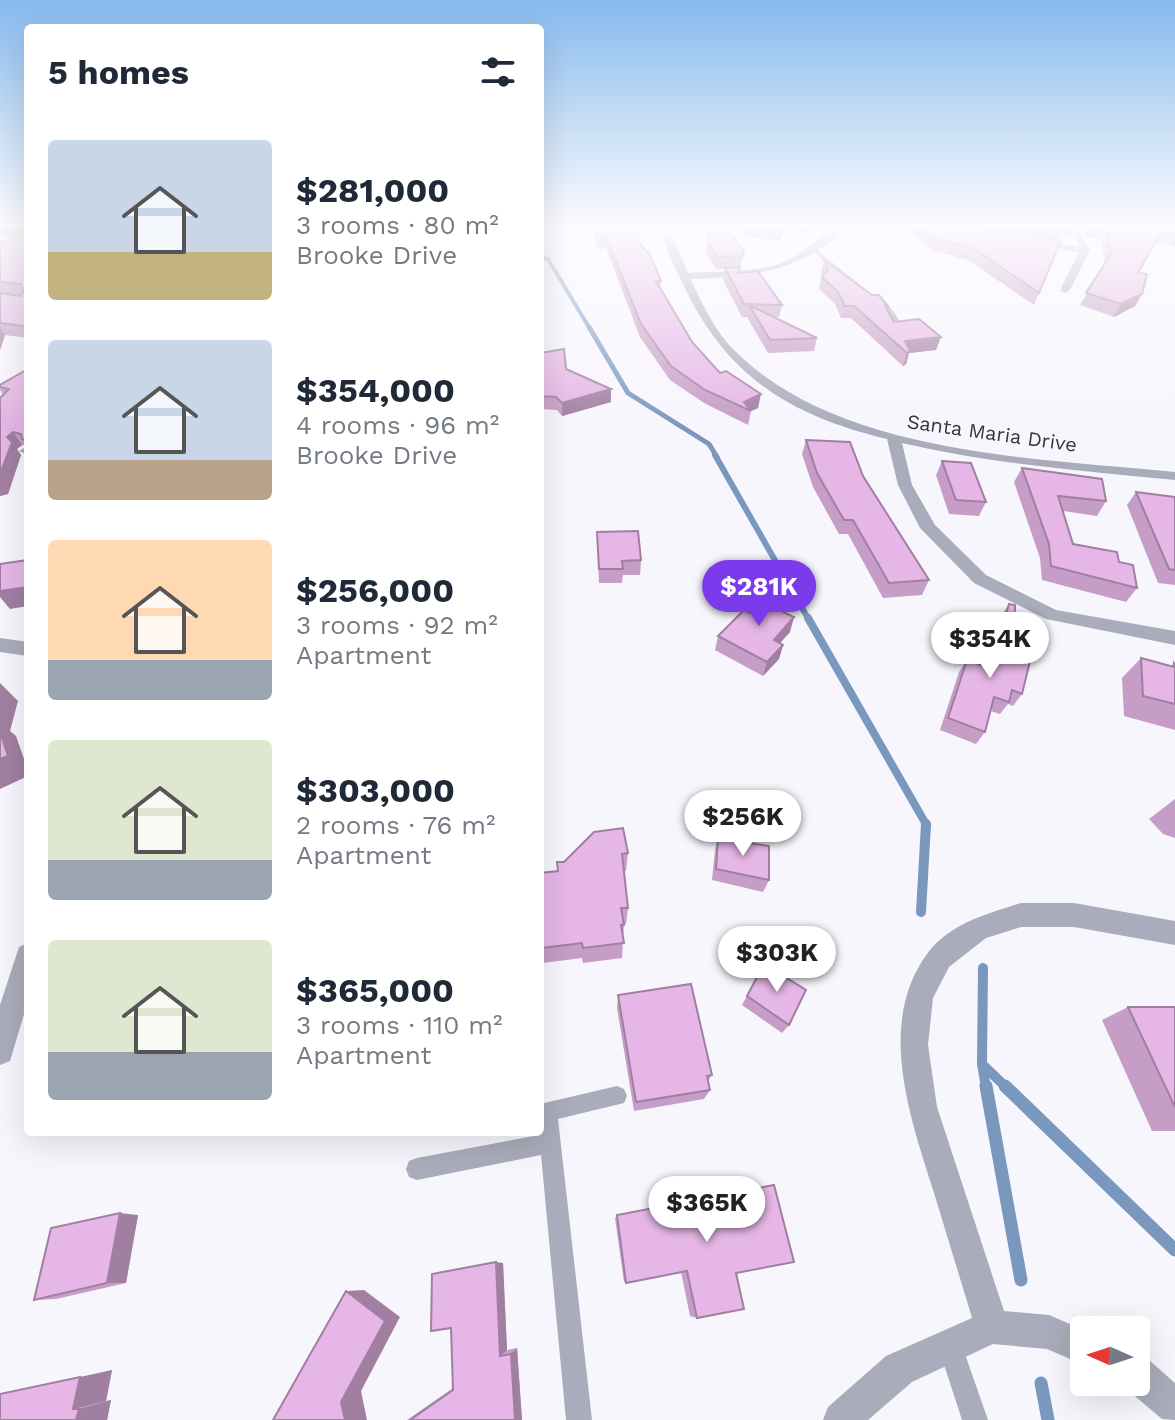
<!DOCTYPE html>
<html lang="en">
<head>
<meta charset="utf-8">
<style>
  :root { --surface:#fff; --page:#f6f6f7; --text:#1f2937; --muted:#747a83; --accent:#7c3aed }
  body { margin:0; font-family:"Work Sans",sans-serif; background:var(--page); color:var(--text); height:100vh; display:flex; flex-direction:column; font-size:30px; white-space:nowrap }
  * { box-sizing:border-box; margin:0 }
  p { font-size:26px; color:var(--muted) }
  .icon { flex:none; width:44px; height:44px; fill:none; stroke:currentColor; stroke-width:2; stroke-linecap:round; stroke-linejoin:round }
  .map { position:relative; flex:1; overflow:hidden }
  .drawer { position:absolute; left:24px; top:24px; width:520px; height:1112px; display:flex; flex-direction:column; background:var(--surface); border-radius:8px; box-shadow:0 8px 32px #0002 }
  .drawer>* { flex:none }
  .needle { width:52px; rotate:273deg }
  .buttons { position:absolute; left:1070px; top:1316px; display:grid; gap:16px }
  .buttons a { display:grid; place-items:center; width:80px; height:80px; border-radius:8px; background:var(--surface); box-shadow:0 8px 32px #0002; font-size:40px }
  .price { position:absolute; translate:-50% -68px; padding:0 18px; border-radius:28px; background:#fff; color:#222; font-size:26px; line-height:52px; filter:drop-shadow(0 2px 4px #0008) }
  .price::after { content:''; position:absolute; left:50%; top:48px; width:24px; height:18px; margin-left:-12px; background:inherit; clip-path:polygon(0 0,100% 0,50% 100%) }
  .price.on { background:var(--accent); color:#fff }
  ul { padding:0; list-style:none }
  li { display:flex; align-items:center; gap:24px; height:200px; padding:0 24px }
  li span { display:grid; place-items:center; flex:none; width:224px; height:160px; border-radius:8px; color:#555 }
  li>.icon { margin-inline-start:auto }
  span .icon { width:96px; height:96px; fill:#fffc; stroke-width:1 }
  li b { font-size:34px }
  h2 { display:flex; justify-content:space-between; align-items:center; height:96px; padding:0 24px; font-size:34px }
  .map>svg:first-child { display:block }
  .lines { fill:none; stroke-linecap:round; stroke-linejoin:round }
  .stream-far5 { stroke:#7a98be; stroke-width:4 }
  .stream-far4 { stroke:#7a98be; stroke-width:5 }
  .stream-far3 { stroke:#7a98be; stroke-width:6 }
  .stream-far2 { stroke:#7a98be; stroke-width:8 }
  .stream-far1 { stroke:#7a98be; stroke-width:10 }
  .stream { stroke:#7a98be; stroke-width:13 }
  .service { fill:#a9acba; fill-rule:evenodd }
  .minor { fill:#a9acba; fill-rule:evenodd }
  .wall { fill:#c69dc6 }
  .shaded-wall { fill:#a17fa1 }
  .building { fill:#e6b6e6; stroke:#a17fa1; stroke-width:2 }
  .labels { text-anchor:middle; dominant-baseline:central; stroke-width:6; stroke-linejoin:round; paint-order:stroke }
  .far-street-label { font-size:20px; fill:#373340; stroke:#f8f6fd }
</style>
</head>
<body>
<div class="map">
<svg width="1175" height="1420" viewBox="0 0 1175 1420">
  <rect width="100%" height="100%" fill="#f8f6fd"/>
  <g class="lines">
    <path class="stream-far5" d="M 540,258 L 548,259 L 590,329"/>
    <path class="stream-far4" d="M 589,327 L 628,393 L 709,444 L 717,457"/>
    <path class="stream-far3" d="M 715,455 L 809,620"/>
    <path class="stream-far2" d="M 808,618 L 927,826"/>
    <path class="stream-far1" d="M 921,912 L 926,824
      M 983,968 L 982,1064 L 986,1088
      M 983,1065 L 1007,1088"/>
    <path class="stream" d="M 986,1086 L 1021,1280
      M 1005,1086 L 1175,1250
      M 1041,1383 L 1048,1420"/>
    <path class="service" d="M 812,249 L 816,249 L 859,284 L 859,286 L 855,286 L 812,251 Z
      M 870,296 C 886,299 899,315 902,329 L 896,329 L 887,312 L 870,300 Z
      M 24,448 L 28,449 L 28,455 L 19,451 Z
      M 617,1086 L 624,1089 L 627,1096 L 624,1103 L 558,1119 L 592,1420 L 566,1420 L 541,1155 L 417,1180 L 409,1177 L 406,1169 L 409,1161 L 417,1158 L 539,1135 L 540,1104 Z
      M 950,1334 L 959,1337 L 988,1420 L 962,1420 L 938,1346 L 941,1337 Z"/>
    <path class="minor" d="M 660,227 L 668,227 L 688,273 C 720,271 759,274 789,260 C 809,250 827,227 850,227 C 797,272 757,276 690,279 C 703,304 715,332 735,351 C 840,455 1036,458 1175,472 L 1175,480 C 1083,471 992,464 902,443 L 912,485 L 935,525 L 986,575 L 1056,610 L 1175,631 L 1175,645 L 1046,619 L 974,583 L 920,528 L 898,485 L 887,439 C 790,416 726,376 683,284 C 674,266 665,247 660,227 Z
      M 1070,227 L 1078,227 L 1090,250 L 1070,290 L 1065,293 L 1060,290 L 1079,252 L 1028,244 L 1033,241 L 1079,246 Z
      M 0,638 L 28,642 L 28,656 L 0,652 Z
      M 1021,903 L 1074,903 L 1175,921 L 1175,945 L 1074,927 L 1021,927 L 986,938 L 949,967 L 933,998 L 928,1045 L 937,1107 L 1004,1311 L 1049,1315 L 1084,1330 L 1084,1365 L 1047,1349 L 993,1344 L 912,1382 L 868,1420 L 823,1420 L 828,1407 L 886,1356 L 972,1318 C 960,1277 947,1237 935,1196 C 911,1120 874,1021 930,950 C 952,923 989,913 1021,903 Z
      M 28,943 L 28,1001 L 10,1061 L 0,1065 L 0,1005 L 19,947 Z
      M 1136,1355 L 1149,1360 L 1175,1383 L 1175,1420 L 1162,1419 L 1123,1386 L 1122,1382 L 1136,1382 Z"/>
  </g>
  <path class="wall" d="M 0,227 L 28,227 L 28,338 L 5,335 L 0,350 L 0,243 L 13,238 L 0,236 Z
    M 591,227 L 634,227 L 641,245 L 661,281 L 660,289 L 692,342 L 720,373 L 758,408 L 751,411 L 748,425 L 704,403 L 670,380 L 640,337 L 606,248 L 597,249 Z
    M 732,227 L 821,227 L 802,233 L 787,227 L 778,241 L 743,236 Z
    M 904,227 L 1075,227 L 1071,236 L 1062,236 L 1034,305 L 968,260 L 935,251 Z
    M 1080,227 L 1175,227 L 1175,247 L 1170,244 L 1154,243 L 1138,273 L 1135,306 L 1114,317 L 1080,305 L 1105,264 L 1101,238 L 1087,237 Z
    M 707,240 L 744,252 L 739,273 L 782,305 L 779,317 L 774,317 L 817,338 L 814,351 L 768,353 L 747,317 L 742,317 L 723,280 L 725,269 L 716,269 L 706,252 Z
    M 824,260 L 888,306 L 887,310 L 894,322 L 936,350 L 909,353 L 906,364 L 903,366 L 851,318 L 841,318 L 835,304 L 819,289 L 822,276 L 821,272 Z
    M 540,353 L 566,369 L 611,389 L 611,402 L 562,416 L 557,410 L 540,409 Z
    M 28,369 L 28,448 L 27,446 L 22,445 L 17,449 L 21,455 L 8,494 L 0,496 L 0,398 L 3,395 L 0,390 L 0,385 Z
    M 806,440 L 863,476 L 929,580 L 922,595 L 883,598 L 848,534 L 839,534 L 813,487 L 802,454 Z
    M 942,461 L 986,502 L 979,516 L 949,514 L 936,475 Z
    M 1022,468 L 1106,501 L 1097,516 L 1063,511 L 1073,544 L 1119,562 L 1137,588 L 1126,602 L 1042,580 L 1040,558 L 1014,482 Z
    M 1136,492 L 1175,497 L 1175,585 L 1158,583 L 1127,505 Z
    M 597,532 L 641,560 L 640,575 L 623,575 L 622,583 L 599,583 Z
    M 1009,604 L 1015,655 L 1022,694 L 1013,706 L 1008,704 L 1000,714 L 991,711 L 985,732 L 976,744 L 940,730 L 959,672 L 967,660 L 986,667 L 1001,616 Z
    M 750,613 L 787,614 L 790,632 L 780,643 L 783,645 L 779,659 L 763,676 L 715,650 L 718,636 Z
    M 1141,658 L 1171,666 L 1174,663 L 1175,664 L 1175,730 L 1124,716 L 1122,678 Z
    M 1175,799 L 1175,838 L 1163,834 L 1149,819 Z
    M 718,838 L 769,880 L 763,892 L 712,880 L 715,850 Z
    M 628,853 L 626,871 L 624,871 L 628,908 L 626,924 L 624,924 L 622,958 L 583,963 L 582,958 L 543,963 L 540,936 L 558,871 L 557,862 Z
    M 764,964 L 789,1025 L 782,1033 L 742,1005 Z
    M 618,995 L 712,1075 L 708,1081 L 710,1090 L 704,1099 L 634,1111 L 617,1008 Z
    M 1128,1007 L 1175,1007 L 1175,1131 L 1152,1131 L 1102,1020 Z
    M 138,1215 L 126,1283 L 56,1299 L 34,1300 Z
    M 617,1215 L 736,1273 L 697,1318 L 690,1316 L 681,1272 L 624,1282 L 615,1218 Z
    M 503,1263 L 507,1350 L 517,1348 L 522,1420 L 407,1420 L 453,1388 Z
    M 112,1370 L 106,1401 L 111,1400 L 107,1420 L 0,1420 Z"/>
  <path class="shaded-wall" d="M 782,227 L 787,227 L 778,241 L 780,229 Z
    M 803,227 L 821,227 L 802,233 Z
    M 1142,294 L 1135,306 L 1114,317 L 1121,304 Z
    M 0,327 L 5,335 L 0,350 Z
    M 941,337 L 936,350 L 909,353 L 906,364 L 903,366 L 907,353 L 905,341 Z
    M 611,389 L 611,402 L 562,416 L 562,403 Z
    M 761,394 L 758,408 L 751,411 L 744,402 Z
    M 13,432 L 22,445 L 17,449 L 21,455 L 8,494 L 0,496 L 0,474 L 7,437 Z
    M 28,587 L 28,606 L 10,609 L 0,597 L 0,591 Z
    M 794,617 L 790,632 L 770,654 L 774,640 Z
    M 783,645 L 779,659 L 763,676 L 767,662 Z
    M 0,683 L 18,701 L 10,731 L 16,736 L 28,770 L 28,776 L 0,789 Z
    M 120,1213 L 138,1215 L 126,1283 L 107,1283 Z
    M 496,1262 L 503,1263 L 507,1350 L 500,1356 Z
    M 364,1290 L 400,1317 L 361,1391 L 367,1420 L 345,1420 L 341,1402 L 346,1291 Z
    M 517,1348 L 522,1420 L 515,1420 L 511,1354 Z
    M 112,1370 L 106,1401 L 73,1409 L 80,1377 Z
    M 111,1400 L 107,1420 L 76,1420 L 79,1409 Z"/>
  <path class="building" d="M 594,227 L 634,227 L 641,245 L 650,255 L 661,281 L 656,281 L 692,342 L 720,373 L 726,371 L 761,394 L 744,402 L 751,411 L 705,390 L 671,366 L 641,324 L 606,237 L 597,237 Z
    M 712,227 L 726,227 L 744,252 L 743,256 L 718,257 L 707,240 Z
    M 763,227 L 782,227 L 780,229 Z
    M 922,227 L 972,227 L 974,229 L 1061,240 L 1039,293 L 973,248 L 939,240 Z
    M 1044,227 L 1066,227 L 1065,230 Z
    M 1107,227 L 1175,227 L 1175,233 L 1160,232 L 1138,273 L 1147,274 L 1142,294 L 1121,304 L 1086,293 L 1111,254 Z
    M 28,231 L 28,325 L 24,326 L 0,323 L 0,293 L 20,296 L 24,293 L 21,284 L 0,282 L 0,243 Z
    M 824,260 L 872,295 L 879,295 L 888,306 L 885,306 L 894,322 L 919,319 L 941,337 L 905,341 L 910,351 L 907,353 L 854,306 L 845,306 L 838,292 L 822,277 L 828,270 Z
    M 740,267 L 738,273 L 758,271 L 782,305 L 744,304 L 725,268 Z
    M 749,305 L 817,338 L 770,340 Z
    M 564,349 L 566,369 L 611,389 L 562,403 L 556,397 L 540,396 L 540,353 Z
    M 28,369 L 28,440 L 22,439 L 21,434 L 13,432 L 7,437 L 12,442 L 0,474 L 0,398 L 9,389 L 0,387 L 0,385 Z
    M 806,440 L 850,442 L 863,476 L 929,580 L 889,583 L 853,520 L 844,520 L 817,473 Z
    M 942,461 L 971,463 L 986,502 L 956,500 Z
    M 1022,468 L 1102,479 L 1106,501 L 1058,496 L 1073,544 L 1117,552 L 1119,562 L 1133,565 L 1137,588 L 1051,566 L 1049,544 Z
    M 1136,492 L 1175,497 L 1175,570 L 1169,569 Z
    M 638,531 L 641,560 L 622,561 L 623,569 L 599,569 L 597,532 Z
    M 28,560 L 28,587 L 0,591 L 0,564 Z
    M 768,594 L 790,605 L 783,612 L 794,617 L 774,640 L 783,645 L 767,662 L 718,636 L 744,610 L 750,613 Z
    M 1009,604 L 1015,605 L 1015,655 L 1030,661 L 1022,694 L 1012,690 L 1009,702 L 994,697 L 985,732 L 948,718 L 967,660 L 990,668 Z
    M 1141,658 L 1174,667 L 1174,663 L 1175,664 L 1175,704 L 1143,696 Z
    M 0,732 L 8,756 L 0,759 Z
    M 623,828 L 628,853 L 622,854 L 628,908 L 621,908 L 624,925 L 621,925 L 624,943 L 583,948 L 582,943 L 541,948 L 540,873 L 558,871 L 557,862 L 564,862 L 594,832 Z
    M 718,838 L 769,846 L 769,880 L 716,869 Z
    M 764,964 L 806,990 L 789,1025 L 747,996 Z
    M 691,984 L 712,1075 L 707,1076 L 710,1090 L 636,1102 L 618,995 Z
    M 1128,1007 L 1175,1007 L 1175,1107 Z
    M 774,1185 L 794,1262 L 736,1273 L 744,1309 L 697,1318 L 687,1271 L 626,1283 L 617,1215 Z
    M 120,1213 L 107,1283 L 34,1300 L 51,1228 Z
    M 496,1262 L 500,1356 L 511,1354 L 515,1420 L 410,1420 L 453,1390 L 451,1328 L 431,1331 L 432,1274 Z
    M 346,1291 L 385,1321 L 341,1402 L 345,1420 L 273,1420 Z
    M 80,1377 L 73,1409 L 79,1409 L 76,1420 L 0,1420 L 0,1394 Z"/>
  <linearGradient id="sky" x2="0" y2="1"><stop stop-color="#87baed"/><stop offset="0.53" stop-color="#fcfbfe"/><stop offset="1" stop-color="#fcfbfe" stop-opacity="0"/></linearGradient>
  <rect width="1175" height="426" fill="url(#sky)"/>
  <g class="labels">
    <g class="far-street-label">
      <text transform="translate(992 433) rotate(8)">Santa Maria Drive</text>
    </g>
  </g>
</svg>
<div class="buttons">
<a><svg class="needle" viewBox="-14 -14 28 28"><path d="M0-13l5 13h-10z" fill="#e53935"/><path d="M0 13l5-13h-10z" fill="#747a83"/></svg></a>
</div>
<b class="price on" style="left:759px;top:628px">$281K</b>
<b class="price" style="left:990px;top:680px">$354K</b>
<b class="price" style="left:743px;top:858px">$256K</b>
<b class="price" style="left:777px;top:994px">$303K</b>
<b class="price" style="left:707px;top:1244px">$365K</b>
<section class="drawer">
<h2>5 homes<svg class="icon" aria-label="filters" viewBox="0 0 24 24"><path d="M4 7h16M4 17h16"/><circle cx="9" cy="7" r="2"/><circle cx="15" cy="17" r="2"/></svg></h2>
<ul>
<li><span style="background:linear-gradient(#c9d6e8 70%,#c2b280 0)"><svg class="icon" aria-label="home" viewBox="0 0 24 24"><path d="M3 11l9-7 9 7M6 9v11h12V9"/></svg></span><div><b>$281,000</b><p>3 rooms · 80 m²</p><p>Brooke Drive</p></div></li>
<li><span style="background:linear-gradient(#c9d6e8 75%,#b9a48a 0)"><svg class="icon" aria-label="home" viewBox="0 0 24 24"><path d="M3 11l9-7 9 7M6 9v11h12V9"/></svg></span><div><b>$354,000</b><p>4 rooms · 96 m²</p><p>Brooke Drive</p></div></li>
<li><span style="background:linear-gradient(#ffd9b3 75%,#9aa5b1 0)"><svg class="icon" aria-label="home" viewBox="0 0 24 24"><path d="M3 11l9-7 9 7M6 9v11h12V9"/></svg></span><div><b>$256,000</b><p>3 rooms · 92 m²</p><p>Apartment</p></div></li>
<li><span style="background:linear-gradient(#dfe7d0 75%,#9aa5b1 0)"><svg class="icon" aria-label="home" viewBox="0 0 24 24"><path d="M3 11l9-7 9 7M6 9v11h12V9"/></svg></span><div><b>$303,000</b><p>2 rooms · 76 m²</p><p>Apartment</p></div></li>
<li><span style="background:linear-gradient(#dfe7d0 70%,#9aa5b1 0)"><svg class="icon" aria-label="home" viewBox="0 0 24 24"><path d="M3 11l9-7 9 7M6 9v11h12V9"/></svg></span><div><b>$365,000</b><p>3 rooms · 110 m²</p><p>Apartment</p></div></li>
</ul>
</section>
</div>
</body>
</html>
